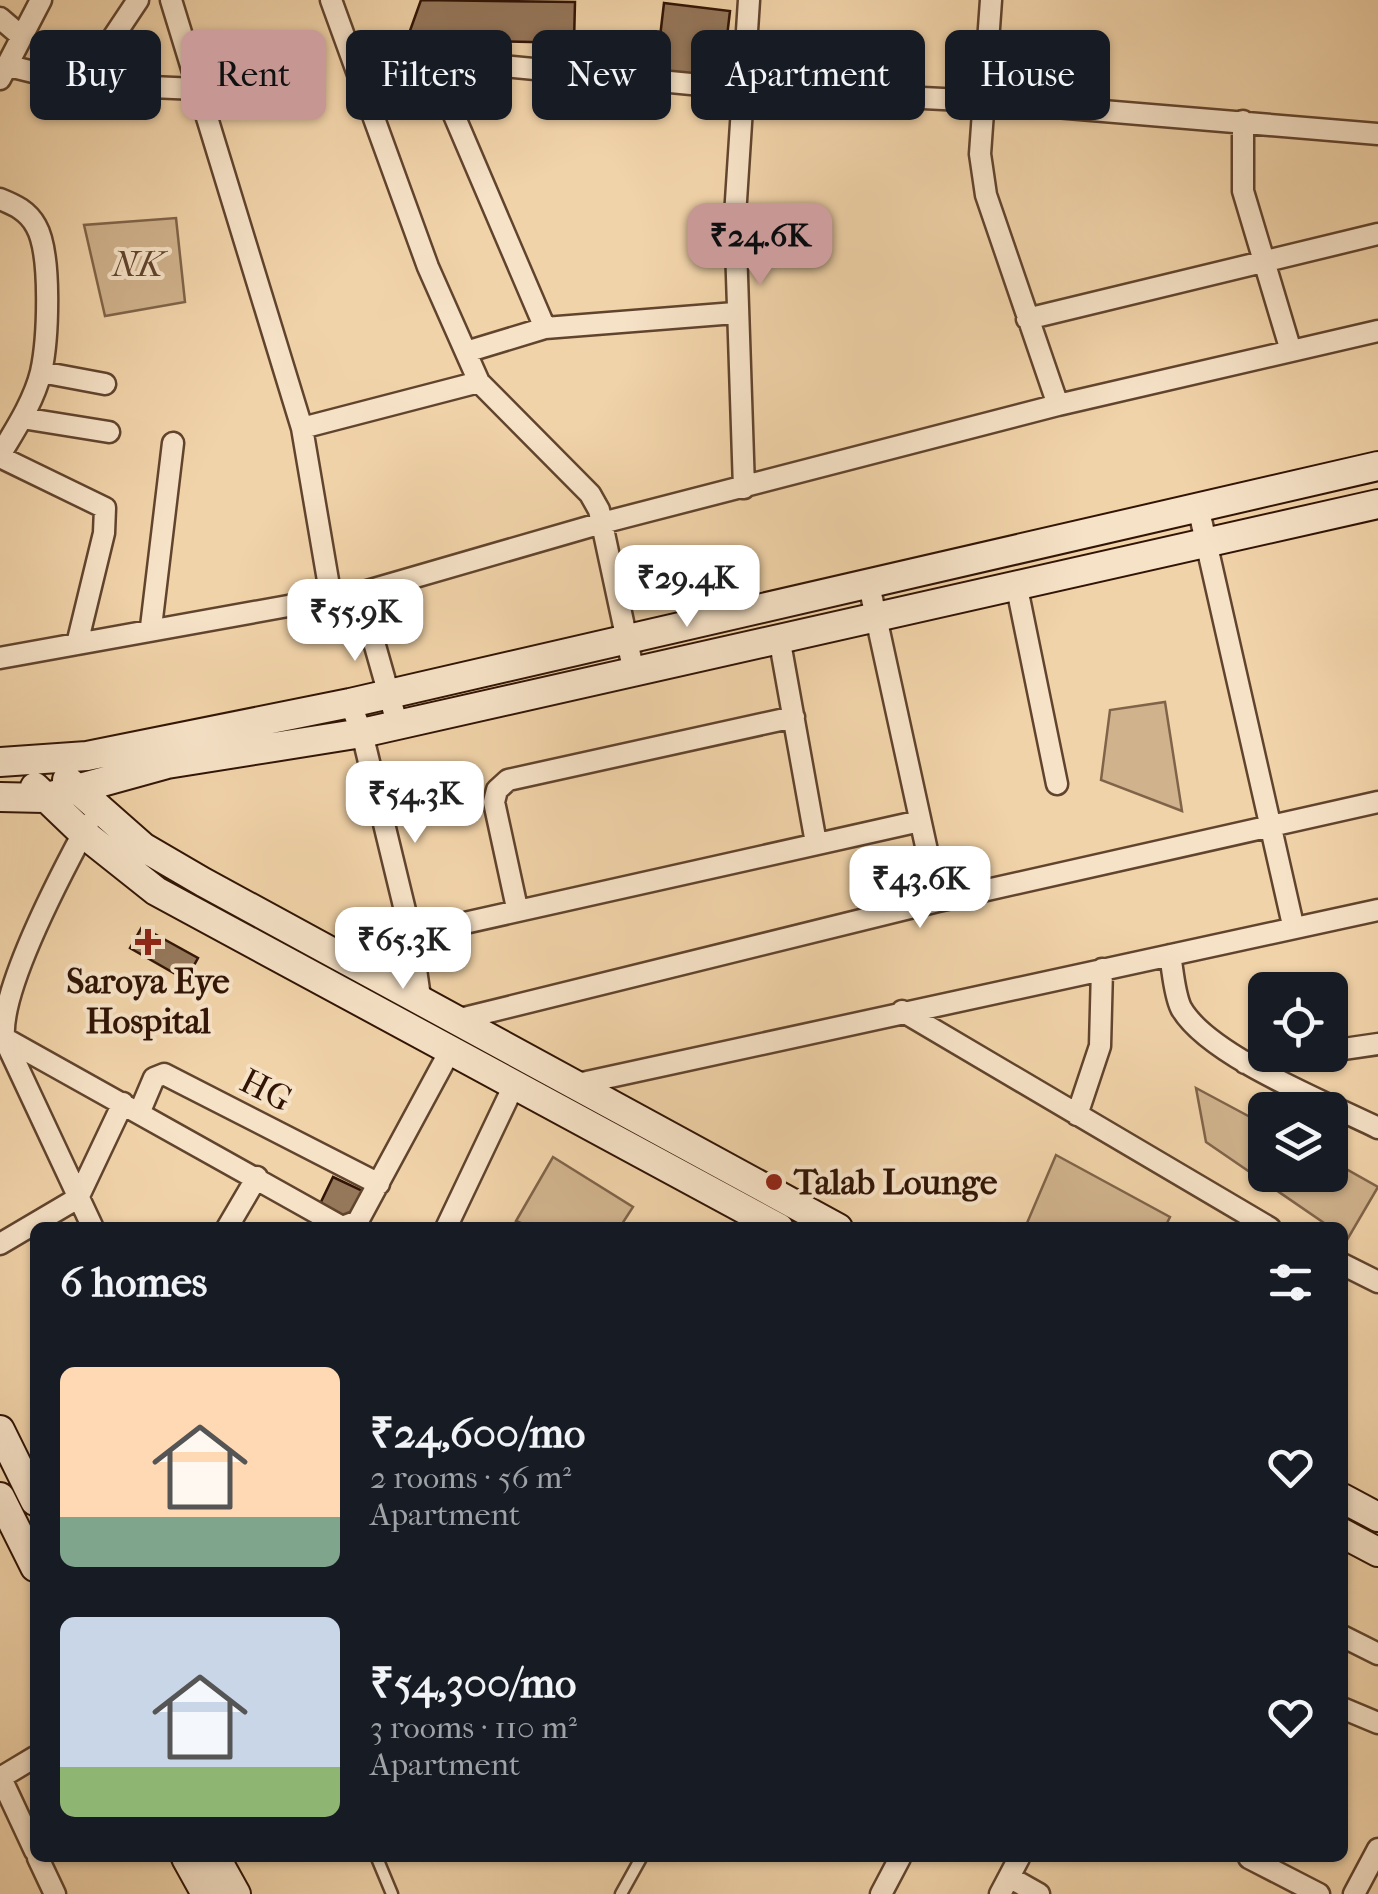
<!DOCTYPE html>
<html lang="en">
<head>
<meta charset="utf-8">
<style>
  :root { --surface:#171b24; --page:#242831; --text:#f1f3f6; --muted:#9ea1a6; --accent:#c59692 }
  body { margin:0; font-family:"IM FELL French Canon",serif; background:var(--page); color:var(--text); height:100vh; display:flex; flex-direction:column; font-size:38px; white-space:nowrap }
  * { box-sizing:border-box; margin:0 }
  p { font-size:32px; color:var(--muted) }
  .icon { flex:none; width:55px; height:55px; fill:none; stroke:currentColor; stroke-width:2; stroke-linecap:round; stroke-linejoin:round }
  .map { position:relative; flex:1; overflow:hidden }
  .details { position:absolute; left:30px; top:1222px; width:1318px; height:640px; display:flex; flex-direction:column; background:var(--surface); border-radius:15px; box-shadow:0 2px 8px #0004 }
  .details>* { flex:none }
  .top-card { position:absolute; left:30px; top:30px; width:1320px; height:90px; display:flex; gap:20px }
  .buttons { position:absolute; left:1248px; top:972px; display:grid; gap:20px }
  .buttons a { display:grid; place-items:center; width:100px; height:100px; border-radius:15px; background:var(--surface); box-shadow:0 2px 8px #0004; font-size:50px }
  .price { position:absolute; translate:-50% -85px; padding:0 22px; border-radius:20px; background:#fff; color:#222; font-size:32px; line-height:65px; filter:drop-shadow(0 2px 5px #0008) }
  .price::after { content:''; position:absolute; left:50%; top:60px; width:30px; height:22px; margin-left:-15px; background:inherit; clip-path:polygon(0 0,100% 0,50% 100%) }
  .price.selected { background:var(--accent); color:#111 }
  ul { padding:0; list-style:none }
  li { display:flex; align-items:center; gap:30px; height:250px; padding:0 30px }
  li span { display:grid; place-items:center; flex:none; width:280px; height:200px; border-radius:15px; color:#555 }
  li>.icon { margin-inline-start:auto }
  span .icon { width:120px; height:120px; fill:#fffc; stroke-width:1 }
  li b { font-size:42px }
  h2 { display:flex; justify-content:space-between; align-items:center; height:120px; padding:0 30px; font-size:42px }
  .tag { padding:0 35px; border-radius:15px; background:var(--surface); box-shadow:0 2px 8px #0004; font-size:35px; line-height:90px }
  .tag.selected { background:var(--accent); color:#111 }
  .map>svg:first-child { display:block }
  .green { fill:#d0b38d; stroke:#806449; stroke-width:2.5 }
  .building { fill:#95775a; stroke:#311405; stroke-width:2.5 }
  .lines { fill:none; stroke-linecap:round; stroke-linejoin:round }
  .lane-casing { stroke:#61442e; stroke-width:15 }
  .street-casing { stroke:#61442e; stroke-width:25 }
  .secondary-casing { stroke:#311405; stroke-width:32 }
  .lane { stroke:#f6e2c7; stroke-width:10 }
  .street { stroke:#f6e2c7; stroke-width:20 }
  .secondary { stroke:#f6e2c7; stroke-width:28 }
  .poi-dot { fill:#8f2418; stroke:#f6e2c7; stroke-width:4 }
  .labels { text-anchor:middle; dominant-baseline:central; stroke-width:8; stroke-linejoin:round; paint-order:stroke }
  .park-label { font-size:35px; font-style:italic; fill:#61442e; stroke:#f6e2c7 }
  .poi-label { font-size:35px; font-weight:bold; fill:#311405; stroke:#f6e2c7 }
  .street-label { font-size:35px; fill:#311405; stroke:#f6e2c7 }
</style>
</head>
<body>
<div class="map">
<svg width="1378" height="1894" viewBox="0 0 1378 1894">
  <rect width="100%" height="100%" fill="#f1d3a9"/>
  <filter id="stains"><feTurbulence type="fractalNoise" baseFrequency=".002" numOctaves="4"/><feColorMatrix values="0 0 0 0 .2 0 0 0 0 .09 0 0 0 0 .02 0 0 0 .5 -.17"/></filter>
  <radialGradient id="worn" r=".72"><stop offset=".6" stop-color="#630" stop-opacity="0"/><stop offset="1" stop-color="#630" stop-opacity=".3"/></radialGradient>
  <path class="green" d="M 176,218 L 185,302 L 105,316 L 84,225 Z
    M 1165,702 L 1182,811 L 1101,780 L 1110,710 Z
    M 1196,1088 L 1265,1125 L 1265,1175 L 1330,1175 L 1330,1160 L 1378,1187 L 1347,1240 L 1342,1228 L 1330,1227 L 1206,1142 Z
    M 1056,1155 L 1170,1217 L 1165,1227 L 1034,1228 L 1027,1223 Z
    M 553,1157 L 633,1207 L 620,1227 L 530,1227 L 516,1221 Z"/>
  <path class="building" d="M 421,0 L 575,2 L 574,43 L 407,39 Z
    M 664,3 L 730,11 L 722,79 L 656,71 Z
    M 142,927 L 198,958 L 186,980 L 130,948 Z
    M 333,1177 L 365,1192 L 352,1220 L 320,1204 Z"/>
  <g class="lines">
    <g class="lane-casing">
      <path id="lane" d="M 377,1858 L 392,1894
        M 621,1894 L 641,1858"/>
    </g>
    <g class="street-casing">
      <path id="street" d="M 171,0 L 302,428 L 331,598
        M 331,0 L 428,267 L 479,382 L 590,494 L 599,510 L 634,673
        M 991,0 L 980,154 L 986,195 L 1058,405
        M 0,18 L 21,36
        M 430,59 L 545,328
        M 9,66 L 82,84 L 197,89
        M 356,67 L 430,59 L 743,89 L 983,101 L 1378,134
        M 0,79 L 41,0
        M 82,84 L 138,0
        M 1243,121 L 1243,191 L 1291,351
        M 0,199 C 15,205 28,211 36,226 C 52,254 48,340 41,372 C 34,401 15,430 0,455
        M 1027,319 L 1378,234
        M 466,352 L 545,328 L 735,313
        M 41,372 L 105,384
        M 22,418 L 109,432
        M 302,428 L 479,382
        M 0,457 L 105,508 L 104,533 L 77,644
        M 744,488 L 735,216 L 749,0
        M 1199,511 L 1293,925
        M 869,585 L 938,901
        M 1017,588 L 1057,784
        M 360,593 L 397,723
        M 151,627 L 173,443
        M 779,637 L 816,843
        M 0,658 L 360,593 L 602,523 L 1058,405 L 1378,331
        M 350,703 L 362,733 L 411,935 L 421,1004
        M 88,824 C 62,872 0,989 4,1038 L 93,1228
        M 517,908 L 494,802 L 497,790 L 508,780 L 794,717
        M 411,935 L 920,821
        M 1170,955 C 1173,971 1174,993 1181,1008 C 1208,1056 1328,1103 1378,1128
        M 902,1011 L 1270,1228
        M 452,1021 L 938,901 L 1378,802
        M 4,1038 L 342,1227 L 358,1221 L 451,1049
        M 1330,1051 L 1378,1044
        M 1245,1063 L 1300,1055
        M 573,1085 L 1378,910
        M 140,1111 L 154,1078 L 164,1074 L 379,1184
        M 1077,1115 L 1100,1046 L 1102,969
        M 227,1228 L 257,1177
        M 446,1228 L 515,1083
        M 0,1244 L 78,1198 L 123,1103
        M 1342,1264 L 1378,1282
        M 1342,1636 L 1378,1654
        M 1342,1708 L 1378,1723
        M 0,1776 L 35,1851
        M 0,1778 L 35,1757
        M 38,1858 L 55,1894
        M 1249,1858 L 1319,1894
        M 1009,1877 L 1039,1894
        M 881,1894 L 900,1858
        M 1000,1894 L 1019,1858
        M 1354,1894 L 1378,1849"/>
    </g>
    <g class="secondary-casing">
      <path id="secondary" d="M 0,762 L 87,756 L 350,703 L 1378,466
        M 67,780 L 143,847 L 203,882 L 838,1228
        M 35,787 L 83,833 L 156,891 L 779,1228
        M 0,797 L 44,798 L 167,764 L 362,733 L 1378,504
        M 0,1430 L 35,1501
        M 0,1497 L 35,1567
        M 1342,1498 L 1378,1517
        M 1342,1533 L 1378,1552
        M 186,1858 L 206,1894
        M 216,1858 L 236,1894"/>
    </g>
    <use href="#lane" class="lane"/>
    <use href="#street" class="street"/>
    <use href="#secondary" class="secondary"/>
  </g>
  <g class="poi-dot">
    <path d="M143 927h10v10h10v10h-10v10h-10v-10h-10v-10h10z"/>
    <circle cx="774" cy="1182" r="10"/>
  </g>
  <g class="labels">
    <g class="park-label">
      <text x="138" y="264">NK</text>
    </g>
    <g class="poi-label">
      <text x="148" y="981">Saroya Eye<tspan x="148" dy="40">Hospital</tspan></text>
      <text x="794" y="1182" text-anchor="start">Talab Lounge</text>
    </g>
    <g class="street-label">
      <text transform="translate(266 1090) rotate(27)">HG</text>
    </g>
  </g>
  <rect width="100%" height="100%" filter="url(#stains)"/>
  <rect width="100%" height="100%" fill="url(#worn)"/>
</svg>
<div class="buttons">
<a><svg class="icon" aria-label="locate" viewBox="0 0 24 24"><circle cx="12" cy="12" r="6"/><path d="M12 2v4M12 18v4M2 12h4M18 12h4"/></svg></a>
<a><svg class="icon" aria-label="layers" viewBox="0 0 24 24"><path d="M12 4l9 5-9 5-9-5zM3 14l9 5 9-5"/></svg></a>
</div>
<b class="price selected" style="left:760px;top:288px">₹24.6K</b>
<b class="price" style="left:687px;top:630px">₹29.4K</b>
<b class="price" style="left:355px;top:664px">₹55.9K</b>
<b class="price" style="left:415px;top:846px">₹54.3K</b>
<b class="price" style="left:920px;top:931px">₹43.6K</b>
<b class="price" style="left:403px;top:992px">₹65.3K</b>
<div class="top-card">
<a class="tag">Buy</a>
<a class="tag selected">Rent</a>
<a class="tag">Filters</a>
<a class="tag">New</a>
<a class="tag">Apartment</a>
<a class="tag">House</a>
</div>
<section class="details">
<h2>6 homes<svg class="icon" aria-label="filters" viewBox="0 0 24 24"><path d="M4 7h16M4 17h16"/><circle cx="9" cy="7" r="2"/><circle cx="15" cy="17" r="2"/></svg></h2>
<ul>
<li><span style="background:linear-gradient(#ffd9b3 75%,#7fa58c 0)"><svg class="icon" aria-label="home" viewBox="0 0 24 24"><path d="M3 11l9-7 9 7M6 9v11h12V9"/></svg></span><div><b>₹24,600/mo</b><p>2 rooms · 56 m²</p><p>Apartment</p></div><svg class="icon" aria-label="heart" viewBox="0 0 24 24"><path d="M12 20l-8-8c-3-5 5-10 8-4 3-6 11-1 8 4z"/></svg></li>
<li><span style="background:linear-gradient(#c9d6e8 75%,#8fb573 0)"><svg class="icon" aria-label="home" viewBox="0 0 24 24"><path d="M3 11l9-7 9 7M6 9v11h12V9"/></svg></span><div><b>₹54,300/mo</b><p>3 rooms · 110 m²</p><p>Apartment</p></div><svg class="icon" aria-label="heart" viewBox="0 0 24 24"><path d="M12 20l-8-8c-3-5 5-10 8-4 3-6 11-1 8 4z"/></svg></li>
</ul>
</section>
</div>
</body>
</html>
